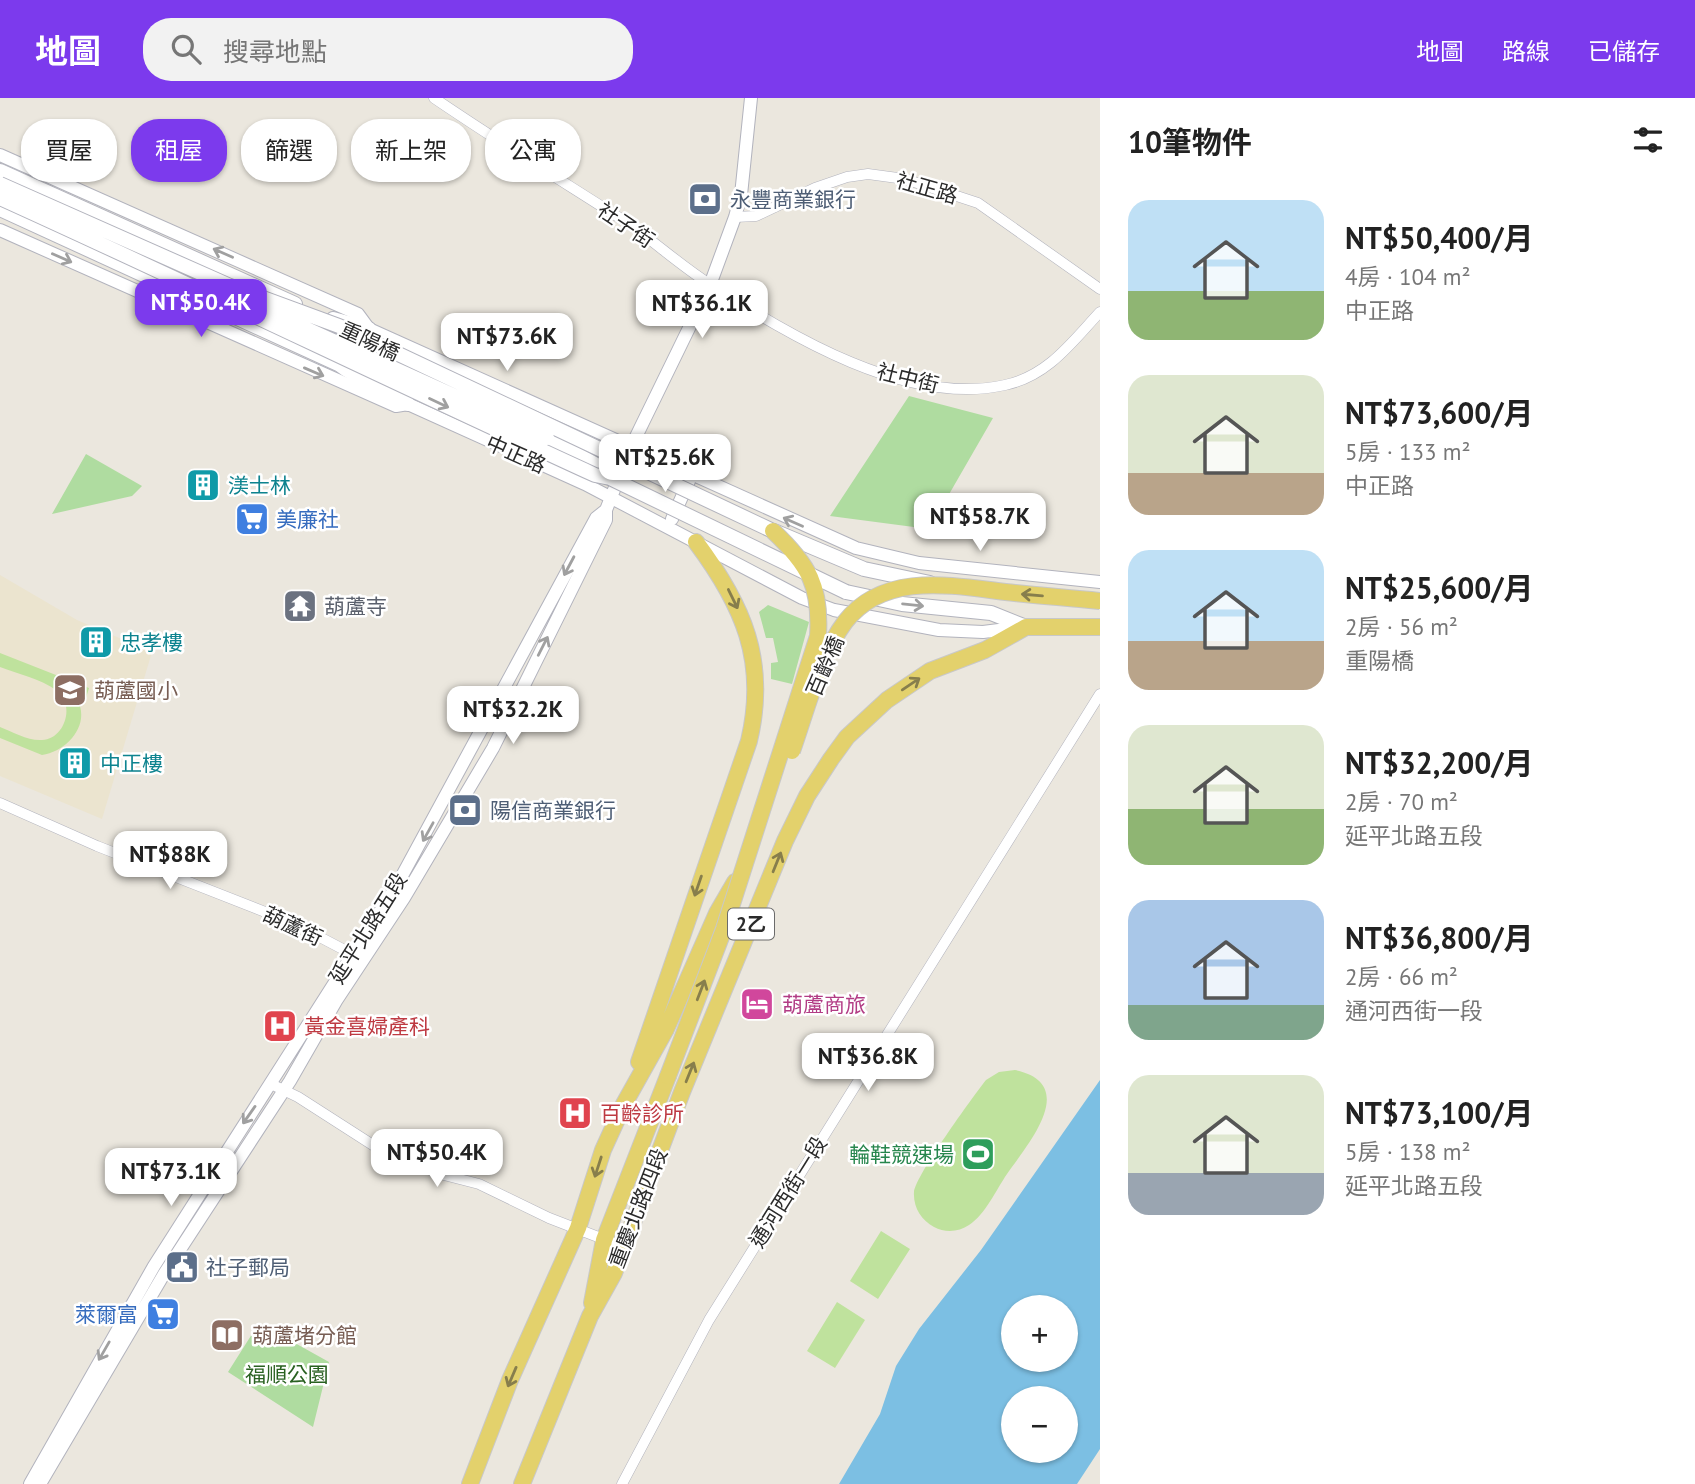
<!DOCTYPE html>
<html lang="zh-TW">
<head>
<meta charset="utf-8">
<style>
  :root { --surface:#fff; --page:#f2f2f2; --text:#222; --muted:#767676; --accent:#7c3aed }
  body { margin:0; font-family:"PT Sans","Noto Sans TC",sans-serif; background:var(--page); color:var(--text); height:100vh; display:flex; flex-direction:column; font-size:26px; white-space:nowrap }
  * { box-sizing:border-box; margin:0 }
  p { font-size:23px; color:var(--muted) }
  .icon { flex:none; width:38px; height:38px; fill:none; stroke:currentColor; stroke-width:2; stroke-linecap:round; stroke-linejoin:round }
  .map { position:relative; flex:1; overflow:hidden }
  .details { display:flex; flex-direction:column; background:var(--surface); width:595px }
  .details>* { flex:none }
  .guide { position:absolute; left:21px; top:21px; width:665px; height:63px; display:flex; gap:14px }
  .buttons { position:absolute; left:1001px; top:1197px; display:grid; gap:14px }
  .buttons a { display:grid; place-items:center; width:77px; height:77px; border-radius:50%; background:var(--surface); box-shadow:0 2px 5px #0004; font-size:35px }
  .price { position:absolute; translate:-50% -60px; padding:0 16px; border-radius:14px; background:#fff; color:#222; font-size:23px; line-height:46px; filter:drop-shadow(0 2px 4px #0008) }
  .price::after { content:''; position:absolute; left:50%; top:42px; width:21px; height:16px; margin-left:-10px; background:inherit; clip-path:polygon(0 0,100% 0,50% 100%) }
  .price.on { background:var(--accent); color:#fff }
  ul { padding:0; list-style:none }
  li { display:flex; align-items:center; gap:21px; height:175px; padding:0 28px }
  li span { display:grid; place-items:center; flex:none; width:196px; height:140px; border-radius:21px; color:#555 }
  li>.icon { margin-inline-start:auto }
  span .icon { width:84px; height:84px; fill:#fffc; stroke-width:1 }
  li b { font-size:30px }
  h2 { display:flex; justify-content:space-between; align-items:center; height:84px; padding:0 28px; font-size:30px }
  .pill { padding:0 24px; border-radius:28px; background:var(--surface); box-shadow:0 2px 5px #0004; font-size:24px; line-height:63px }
  .pill.on { background:var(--accent); color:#fff }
  header { display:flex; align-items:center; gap:42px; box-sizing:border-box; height:98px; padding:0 35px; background:var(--accent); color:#fff }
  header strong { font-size:33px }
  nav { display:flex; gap:38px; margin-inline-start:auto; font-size:24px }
  .search { width:490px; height:63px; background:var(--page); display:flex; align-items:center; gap:18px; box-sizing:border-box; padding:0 24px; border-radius:28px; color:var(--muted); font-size:26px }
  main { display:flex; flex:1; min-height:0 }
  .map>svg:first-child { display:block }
  .education { fill:#ebe4cf }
  .green { fill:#afdca0 }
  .pitch { fill:#bfe29d }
  .water { fill:#7cbfe3; fill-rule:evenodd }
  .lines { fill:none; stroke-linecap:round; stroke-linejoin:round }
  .minor-casing { stroke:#b2b3bd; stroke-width:11 }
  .tertiary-casing { stroke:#b2b3bd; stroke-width:14 }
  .secondary-casing { stroke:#b2b3bd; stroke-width:16 }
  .primary-casing { stroke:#c8c8c8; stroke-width:18 }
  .minor { stroke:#fff; stroke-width:10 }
  .tertiary { stroke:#fff; stroke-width:12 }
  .secondary { stroke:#fff; stroke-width:14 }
  .primary { stroke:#e3d16c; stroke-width:16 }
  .secondary-bridge-casing { stroke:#b2b3bd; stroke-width:16; stroke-linecap:butt }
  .primary-bridge-casing { stroke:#c8c8c8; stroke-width:18; stroke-linecap:butt }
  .secondary-bridge { stroke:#fff; stroke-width:14 }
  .primary-bridge { stroke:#e3d16c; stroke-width:16 }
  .oneway { stroke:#a0a0a0 }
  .oneway2 { stroke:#877e4c }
  .labels { text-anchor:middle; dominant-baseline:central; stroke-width:5; stroke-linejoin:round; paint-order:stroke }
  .shield { fill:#fff; stroke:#6b6b6b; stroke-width:2 }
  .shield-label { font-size:19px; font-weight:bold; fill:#2b2b2b }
  .street-label { font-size:21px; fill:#2b2b2b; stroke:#fff }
  .service-label { font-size:21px; fill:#4e5e75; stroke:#fff; text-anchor:start }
  .culture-label { font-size:21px; fill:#0d838f; stroke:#fff; text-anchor:start }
  .shop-label { font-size:21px; fill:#366cbe; stroke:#fff; text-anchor:start }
  .worship-label { font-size:21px; fill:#5b616d; stroke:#fff; text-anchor:start }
  .education-label { font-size:21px; fill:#785e54; stroke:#fff; text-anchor:start }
  .hotel-label { font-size:21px; fill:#b23c85; stroke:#fff; text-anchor:start }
  .health-label { font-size:21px; fill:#be3a42; stroke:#fff; text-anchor:start }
  .leisure-label { font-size:21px; fill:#27864d; stroke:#fff; text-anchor:end }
  .park-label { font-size:21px; fill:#296121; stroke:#fff }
</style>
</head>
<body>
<header>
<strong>地圖</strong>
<div class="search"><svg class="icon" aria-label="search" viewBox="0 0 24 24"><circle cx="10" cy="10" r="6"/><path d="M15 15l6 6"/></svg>搜尋地點</div>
<nav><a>地圖</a><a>路線</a><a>已儲存</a></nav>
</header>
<main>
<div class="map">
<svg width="1100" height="1386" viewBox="0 0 1100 1386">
  <rect width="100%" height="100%" fill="#ebe7de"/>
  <path class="education" d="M 0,477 L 77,522 L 152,554 L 102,721 L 0,678 Z"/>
  <path class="green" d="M 909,298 L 993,320 L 929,431 L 830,418 Z
    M 86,356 L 142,388 L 132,398 L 52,416 Z
    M 768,507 L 809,524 L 792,586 L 771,581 L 771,565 L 778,564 L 773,540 L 766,540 L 759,514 Z
    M 259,1225 L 329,1264 L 313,1329 L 228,1274 Z"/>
  <path class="pitch" d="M 0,555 L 89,590 L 85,603 L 77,601 C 91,626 68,653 42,657 L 0,640 L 0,629 C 13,634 28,643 42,642 C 65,641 76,606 56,592 C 41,581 18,576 0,569 Z
    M 1015,972 C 1081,986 1027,1047 1007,1076 C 996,1092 985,1117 969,1127 C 959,1134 945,1135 934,1129 C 921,1122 913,1109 914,1094 C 916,1077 972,1000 986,982 L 999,974 Z
    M 881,1133 L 910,1151 L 878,1201 L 850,1183 Z
    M 837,1204 L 865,1222 L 835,1270 L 807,1253 Z"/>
  <path class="water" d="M 1100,982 L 1100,1351 L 1077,1386 L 839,1386 L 880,1316 L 896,1268 L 919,1231 L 981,1152 ZM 1013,1209 L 1066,1209 L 1066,1262 L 1013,1262 ZM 1013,1300 L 1066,1300 L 1066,1353 L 1013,1353 Z"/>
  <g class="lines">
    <g class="minor-casing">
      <path id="minor" d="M 434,0 C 497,43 562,83 626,124 C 655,144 681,168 711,187 C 791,238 907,309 1005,287 C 1048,278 1072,244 1100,214
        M 735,119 L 756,118 L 815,90 L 847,79 L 868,76 L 905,81 L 978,105 L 1100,191
        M 0,705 L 97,748 L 293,825 L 356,858
        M 271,986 L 298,999 L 379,1051 L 440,1076 L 479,1086 L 549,1120 L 624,1149
        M 622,1386 L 709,1222 L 1100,596"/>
    </g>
    <g class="tertiary-casing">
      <path id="tertiary" d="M 0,57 L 358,216 L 369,231 L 856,450 L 919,465 L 1100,484
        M 0,132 L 396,308 L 408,306 L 585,386 L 802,500 L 834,512 L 939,532 L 983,534 L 1022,529
        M 672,421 L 689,383
        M 30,1386 L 154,1168 L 397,787 L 596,420 L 606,412
        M 40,1386 L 164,1176 L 290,983 L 336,903 L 404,800 L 493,650 L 606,422 L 606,412 L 631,349 L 710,187 L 735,119 L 741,97 L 751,0"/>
    </g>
    <g class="secondary-casing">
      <path id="secondary" d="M 0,73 L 295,206
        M 0,111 L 340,267 C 361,284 388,289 408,306
        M 96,137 L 153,162
        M 333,221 L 369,231
        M 547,340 L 598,368 L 610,380
        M 774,433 L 864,471 L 930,485
        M 846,494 L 902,506 L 991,515 L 1026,529"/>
    </g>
    <g class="primary-casing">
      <path id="primary" d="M 639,964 L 749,643 C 768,563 743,507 696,444
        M 592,1205 L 604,1142 L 668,978
        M 470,1386 L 510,1282 L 578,1130 L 603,1052 L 624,1006 L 666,931 L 717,815 L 735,784
        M 522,1386 L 590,1218 L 614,1175 L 682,994 L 785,743 L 807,698 L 831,661 L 847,639 L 887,602 L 930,573 L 985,552 L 1026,529 L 1100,529"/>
    </g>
    <use href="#minor" class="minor"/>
    <use href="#tertiary" class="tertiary"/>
    <use href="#secondary" class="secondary"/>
    <use href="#primary" class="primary"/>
    <g class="secondary-bridge-casing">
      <path id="secondary-bridge" d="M 0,86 L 230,188 L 339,228 L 773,433
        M 0,100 C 199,190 396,286 595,377 L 610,380 L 846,494
        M 265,212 L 547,340"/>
    </g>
    <g class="primary-bridge-casing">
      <path id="primary-bridge" d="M 792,653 C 806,614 820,557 845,524 C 886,471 958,489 1015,495 C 1043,498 1072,500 1100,503
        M 668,978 L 724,831 L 818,538 C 821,488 809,467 773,433"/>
    </g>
    <use href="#secondary-bridge" class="secondary-bridge"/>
    <use href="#primary-bridge" class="primary-bridge"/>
  </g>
  <defs><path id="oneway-shaft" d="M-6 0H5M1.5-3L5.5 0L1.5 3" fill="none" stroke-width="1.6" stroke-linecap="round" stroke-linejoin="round" transform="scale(1.75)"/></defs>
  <g class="oneway">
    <use href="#oneway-shaft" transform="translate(223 155) rotate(-156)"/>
    <use href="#oneway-shaft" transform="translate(62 160) rotate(24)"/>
    <use href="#oneway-shaft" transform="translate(314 274) rotate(23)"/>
    <use href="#oneway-shaft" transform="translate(439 305) rotate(25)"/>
    <use href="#oneway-shaft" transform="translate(793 424) rotate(-156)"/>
    <use href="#oneway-shaft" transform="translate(569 468) rotate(118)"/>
    <use href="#oneway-shaft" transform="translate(913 507) rotate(6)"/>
    <use href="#oneway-shaft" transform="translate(543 548) rotate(-63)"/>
    <use href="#oneway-shaft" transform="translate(428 734) rotate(119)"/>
    <use href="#oneway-shaft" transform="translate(249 1017) rotate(125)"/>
    <use href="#oneway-shaft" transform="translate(104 1253) rotate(120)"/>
  </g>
  <g class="oneway2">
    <use href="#oneway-shaft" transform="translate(1032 497) rotate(-175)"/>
    <use href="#oneway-shaft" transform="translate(733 501) rotate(64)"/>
    <use href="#oneway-shaft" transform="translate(911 586) rotate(-34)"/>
    <use href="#oneway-shaft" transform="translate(777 764) rotate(-68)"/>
    <use href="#oneway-shaft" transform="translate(698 788) rotate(109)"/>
    <use href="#oneway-shaft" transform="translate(701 892) rotate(-69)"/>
    <use href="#oneway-shaft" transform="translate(690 974) rotate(-68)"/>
    <use href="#oneway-shaft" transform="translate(598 1069) rotate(108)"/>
    <use href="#oneway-shaft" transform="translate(512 1279) rotate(113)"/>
  </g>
  <defs>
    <g id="bank-square" transform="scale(1.75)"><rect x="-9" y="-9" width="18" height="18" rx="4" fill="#5c6f8a" stroke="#fff"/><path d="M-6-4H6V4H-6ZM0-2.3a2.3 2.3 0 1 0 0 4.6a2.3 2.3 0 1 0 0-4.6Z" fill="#fff"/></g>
    <g id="building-square" transform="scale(1.75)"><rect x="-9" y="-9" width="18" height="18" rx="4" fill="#0f9aa8" stroke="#fff"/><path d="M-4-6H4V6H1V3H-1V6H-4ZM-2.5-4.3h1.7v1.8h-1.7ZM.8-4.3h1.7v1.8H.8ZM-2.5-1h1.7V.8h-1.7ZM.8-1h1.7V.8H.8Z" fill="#fff"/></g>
    <g id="supermarket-square" transform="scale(1.75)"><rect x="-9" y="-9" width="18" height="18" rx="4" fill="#3f7fe0" stroke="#fff"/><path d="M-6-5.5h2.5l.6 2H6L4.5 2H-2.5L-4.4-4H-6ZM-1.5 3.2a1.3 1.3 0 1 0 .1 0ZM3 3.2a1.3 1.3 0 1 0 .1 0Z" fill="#fff"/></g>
    <g id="temple-square" transform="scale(1.75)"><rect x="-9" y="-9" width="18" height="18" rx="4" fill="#6b7280" stroke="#fff"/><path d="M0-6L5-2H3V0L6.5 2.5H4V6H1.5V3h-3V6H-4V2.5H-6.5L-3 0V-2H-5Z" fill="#fff"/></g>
    <g id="school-square" transform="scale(1.75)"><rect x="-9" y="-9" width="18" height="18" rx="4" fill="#8d6e63" stroke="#fff"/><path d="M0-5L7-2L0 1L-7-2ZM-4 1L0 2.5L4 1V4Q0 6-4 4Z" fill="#fff"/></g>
    <g id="hotel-square" transform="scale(1.75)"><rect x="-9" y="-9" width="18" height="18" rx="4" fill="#d1479c" stroke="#fff"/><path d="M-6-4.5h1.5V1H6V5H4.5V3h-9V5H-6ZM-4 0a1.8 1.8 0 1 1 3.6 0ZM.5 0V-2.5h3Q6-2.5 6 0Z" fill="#fff"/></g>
    <g id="hospital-square" transform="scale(1.75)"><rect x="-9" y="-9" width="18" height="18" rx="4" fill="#e0444e" stroke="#fff"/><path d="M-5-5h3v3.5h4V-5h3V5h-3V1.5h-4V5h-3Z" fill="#fff"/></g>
    <g id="stadium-square" transform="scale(1.75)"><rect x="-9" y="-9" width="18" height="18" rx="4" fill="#2e9e5b" stroke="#fff"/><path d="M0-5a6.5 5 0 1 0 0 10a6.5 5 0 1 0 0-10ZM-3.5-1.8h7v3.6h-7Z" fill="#fff"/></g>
    <g id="civic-square" transform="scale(1.75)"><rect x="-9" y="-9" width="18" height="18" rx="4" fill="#5c6f8a" stroke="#fff"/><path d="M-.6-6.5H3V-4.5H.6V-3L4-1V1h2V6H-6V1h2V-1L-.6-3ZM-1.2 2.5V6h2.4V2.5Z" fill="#fff"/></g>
    <g id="library-square" transform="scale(1.75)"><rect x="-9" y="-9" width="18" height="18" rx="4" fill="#8d6e63" stroke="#fff"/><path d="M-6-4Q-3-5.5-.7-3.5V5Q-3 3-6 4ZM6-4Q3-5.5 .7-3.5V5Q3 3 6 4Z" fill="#fff"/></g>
  </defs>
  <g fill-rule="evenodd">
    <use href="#bank-square" x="705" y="101"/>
    <use href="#building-square" x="203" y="387"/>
    <use href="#supermarket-square" x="252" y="421"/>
    <use href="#temple-square" x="300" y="508"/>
    <use href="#building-square" x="96" y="544"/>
    <use href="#school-square" x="70" y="592"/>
    <use href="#building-square" x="75" y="665"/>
    <use href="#bank-square" x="465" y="712"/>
    <use href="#hotel-square" x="757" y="906"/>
    <use href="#hospital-square" x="280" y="928"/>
    <use href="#hospital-square" x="575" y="1015"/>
    <use href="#stadium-square" x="978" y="1056"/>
    <use href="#civic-square" x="182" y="1169"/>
    <use href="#supermarket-square" x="163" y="1216"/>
    <use href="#library-square" x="227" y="1237"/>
  </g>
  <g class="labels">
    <rect class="shield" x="728" y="810.5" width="46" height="31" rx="5"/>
    <g class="shield-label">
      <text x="751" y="826">2乙</text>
    </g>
    <g class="street-label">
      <text transform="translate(927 90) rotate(16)">社正路</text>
      <text transform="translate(626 127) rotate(34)">社子街</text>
      <text transform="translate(370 243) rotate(25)">重陽橋</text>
      <text transform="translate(908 280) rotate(14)">社中街</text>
      <text transform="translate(516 356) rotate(24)">中正路</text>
      <text transform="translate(825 568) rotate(-67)">百齡橋</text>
      <text transform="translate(293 828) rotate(25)">葫蘆街</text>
      <text transform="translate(368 830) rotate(-58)">延平北路五段</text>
      <text transform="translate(788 1094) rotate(-58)">通河西街一段</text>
      <text transform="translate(638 1110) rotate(-69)">重慶北路四段</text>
    </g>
    <g class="service-label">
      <text x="730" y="101">永豐商業銀行</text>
      <text x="490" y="712">陽信商業銀行</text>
      <text x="206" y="1169">社子郵局</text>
    </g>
    <g class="culture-label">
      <text x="228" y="387">渼士林</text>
      <text x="120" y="544">忠孝樓</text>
      <text x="100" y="665">中正樓</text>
    </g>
    <g class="shop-label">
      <text x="276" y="421">美廉社</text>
      <text x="138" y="1216" text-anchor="end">萊爾富</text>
    </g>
    <g class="worship-label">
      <text x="324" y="508">葫蘆寺</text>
    </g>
    <g class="education-label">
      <text x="94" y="592">葫蘆國小</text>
      <text x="252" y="1237">葫蘆堵分館</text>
    </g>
    <g class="hotel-label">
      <text x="782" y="906">葫蘆商旅</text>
    </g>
    <g class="health-label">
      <text x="304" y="928">黃金喜婦產科</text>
      <text x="600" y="1015">百齡診所</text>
    </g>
    <g class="leisure-label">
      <text x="954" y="1056">輪鞋競速場</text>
    </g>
    <g class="park-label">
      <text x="287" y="1276">福順公園</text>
    </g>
  </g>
</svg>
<div class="buttons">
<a>+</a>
<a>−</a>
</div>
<b class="price on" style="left:201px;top:241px">NT$50.4K</b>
<b class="price" style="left:702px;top:242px">NT$36.1K</b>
<b class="price" style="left:507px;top:275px">NT$73.6K</b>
<b class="price" style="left:665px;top:396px">NT$25.6K</b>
<b class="price" style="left:980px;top:455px">NT$58.7K</b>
<b class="price" style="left:513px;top:648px">NT$32.2K</b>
<b class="price" style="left:170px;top:793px">NT$88K</b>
<b class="price" style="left:868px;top:995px">NT$36.8K</b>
<b class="price" style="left:437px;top:1091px">NT$50.4K</b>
<b class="price" style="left:171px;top:1110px">NT$73.1K</b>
<div class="guide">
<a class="pill">買屋</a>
<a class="pill on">租屋</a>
<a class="pill">篩選</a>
<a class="pill">新上架</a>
<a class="pill">公寓</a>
</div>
</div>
<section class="details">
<h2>10筆物件<svg class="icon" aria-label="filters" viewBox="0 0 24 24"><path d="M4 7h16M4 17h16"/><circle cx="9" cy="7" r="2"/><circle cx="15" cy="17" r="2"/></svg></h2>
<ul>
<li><span style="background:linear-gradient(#bfe0f5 65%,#8fb573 0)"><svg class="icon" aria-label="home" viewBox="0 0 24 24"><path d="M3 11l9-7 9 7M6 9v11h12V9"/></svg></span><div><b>NT$50,400/月</b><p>4房 · 104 m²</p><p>中正路</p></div></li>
<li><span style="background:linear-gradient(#dfe7d0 70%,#b9a48a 0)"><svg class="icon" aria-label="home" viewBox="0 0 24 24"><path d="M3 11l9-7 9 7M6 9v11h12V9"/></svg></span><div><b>NT$73,600/月</b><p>5房 · 133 m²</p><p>中正路</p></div></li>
<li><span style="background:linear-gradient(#bfe0f5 65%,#b9a48a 0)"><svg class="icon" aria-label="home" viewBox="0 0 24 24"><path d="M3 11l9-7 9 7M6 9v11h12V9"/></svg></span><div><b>NT$25,600/月</b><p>2房 · 56 m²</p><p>重陽橋</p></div></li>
<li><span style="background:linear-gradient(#dfe7d0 60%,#8fb573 0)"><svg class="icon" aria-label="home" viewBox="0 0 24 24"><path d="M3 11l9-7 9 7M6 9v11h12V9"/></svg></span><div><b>NT$32,200/月</b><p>2房 · 70 m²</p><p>延平北路五段</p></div></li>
<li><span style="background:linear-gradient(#a9c7e8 75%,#7fa58c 0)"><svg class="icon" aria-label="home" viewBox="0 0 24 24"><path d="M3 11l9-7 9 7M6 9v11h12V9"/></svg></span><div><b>NT$36,800/月</b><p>2房 · 66 m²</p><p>通河西街一段</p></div></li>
<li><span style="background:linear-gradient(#dfe7d0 70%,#9aa5b1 0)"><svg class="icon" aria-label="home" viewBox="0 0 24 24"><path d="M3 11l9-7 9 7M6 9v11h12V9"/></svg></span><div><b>NT$73,100/月</b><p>5房 · 138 m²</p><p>延平北路五段</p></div></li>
</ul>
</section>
</main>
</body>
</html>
